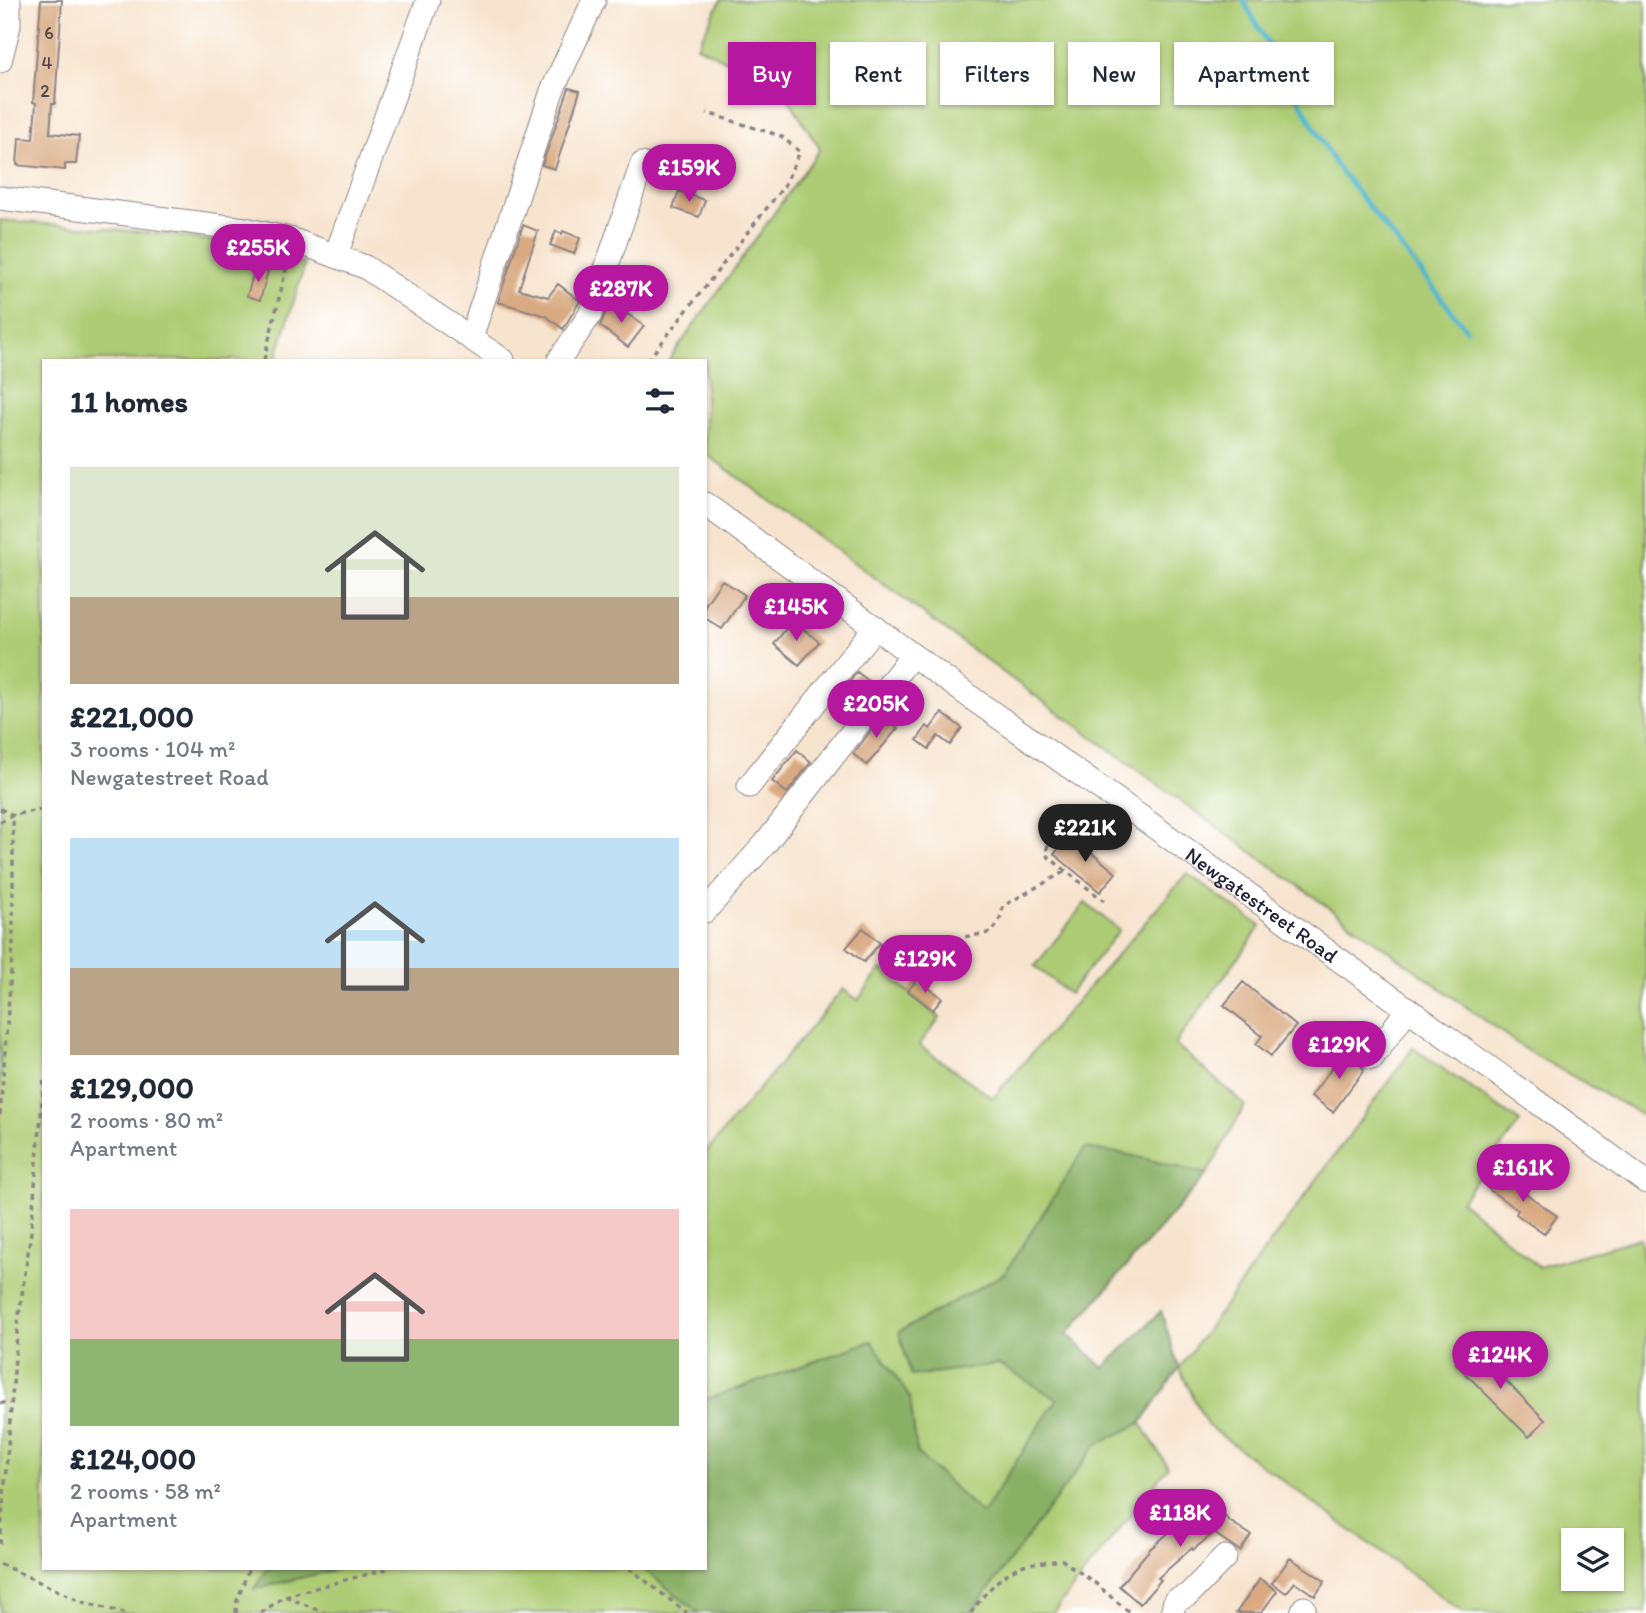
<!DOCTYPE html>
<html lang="en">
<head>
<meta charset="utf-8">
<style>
  :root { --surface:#fff; --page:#f6f6f7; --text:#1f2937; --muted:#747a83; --accent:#b5179e }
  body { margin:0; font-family:Itim,sans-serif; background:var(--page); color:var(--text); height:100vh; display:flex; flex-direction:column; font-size:26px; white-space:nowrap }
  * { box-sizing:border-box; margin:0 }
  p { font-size:23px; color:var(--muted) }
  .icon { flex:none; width:38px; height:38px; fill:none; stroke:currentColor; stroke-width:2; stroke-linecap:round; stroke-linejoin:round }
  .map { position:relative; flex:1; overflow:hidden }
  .side { position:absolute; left:42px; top:359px; width:665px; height:1211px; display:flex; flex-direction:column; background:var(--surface); border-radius:0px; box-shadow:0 2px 5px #0004 }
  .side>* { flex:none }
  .banner { position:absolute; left:728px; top:42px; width:665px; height:63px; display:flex; gap:14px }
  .fabs { position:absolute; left:1561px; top:1528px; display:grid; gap:14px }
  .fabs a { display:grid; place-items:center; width:63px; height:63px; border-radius:0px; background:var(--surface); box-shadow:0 2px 5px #0004; font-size:35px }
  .price { position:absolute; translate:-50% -60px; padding:0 16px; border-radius:24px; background:var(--accent); color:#fff; font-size:23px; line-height:46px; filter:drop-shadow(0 2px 4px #0008) }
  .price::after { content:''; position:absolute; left:50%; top:42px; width:21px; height:16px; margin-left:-10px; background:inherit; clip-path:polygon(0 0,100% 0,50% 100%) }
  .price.active { background:#222; color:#fff }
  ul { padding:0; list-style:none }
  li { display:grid; align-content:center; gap:14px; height:371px; padding:0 28px }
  li span { display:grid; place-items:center; height:217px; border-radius:0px; color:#555 }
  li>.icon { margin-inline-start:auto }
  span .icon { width:126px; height:126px; fill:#fffc; stroke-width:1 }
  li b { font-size:30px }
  h2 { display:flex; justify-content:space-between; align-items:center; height:84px; padding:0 28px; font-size:30px }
  .tag { padding:0 24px; border-radius:0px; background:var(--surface); box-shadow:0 2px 5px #0004; font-size:24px; line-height:63px }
  .tag.active { background:var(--accent); color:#fff }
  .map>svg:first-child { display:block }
  .green { fill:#aecc74; stroke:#687758; stroke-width:2; fill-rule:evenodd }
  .forest { fill:#8ab066; stroke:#566950; stroke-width:2 }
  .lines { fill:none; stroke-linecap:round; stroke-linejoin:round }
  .stream { stroke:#4cb4ca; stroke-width:5 }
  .building { fill:#d9aa82 }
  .minor-casing { stroke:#8c8385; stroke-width:25 }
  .path { stroke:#8c8385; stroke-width:3.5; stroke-dasharray:5 5; stroke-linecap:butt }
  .minor { stroke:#fff; stroke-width:23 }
  .labels { text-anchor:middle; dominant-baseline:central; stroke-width:6; stroke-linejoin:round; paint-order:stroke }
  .number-label { font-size:18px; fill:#50444d }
  .street-label { font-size:21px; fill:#22223b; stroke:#fff }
</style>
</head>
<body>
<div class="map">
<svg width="1646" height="1613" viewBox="0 0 1646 1613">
  <rect width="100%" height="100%" fill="#fff"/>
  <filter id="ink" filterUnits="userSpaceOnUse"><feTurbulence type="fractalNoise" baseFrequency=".0143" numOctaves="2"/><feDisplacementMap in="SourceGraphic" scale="14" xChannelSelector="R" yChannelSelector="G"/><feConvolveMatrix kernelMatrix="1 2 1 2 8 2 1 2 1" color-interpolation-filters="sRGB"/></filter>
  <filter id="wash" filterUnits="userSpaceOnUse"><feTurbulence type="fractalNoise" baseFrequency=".00686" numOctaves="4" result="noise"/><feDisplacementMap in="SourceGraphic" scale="28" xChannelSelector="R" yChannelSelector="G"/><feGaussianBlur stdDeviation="1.57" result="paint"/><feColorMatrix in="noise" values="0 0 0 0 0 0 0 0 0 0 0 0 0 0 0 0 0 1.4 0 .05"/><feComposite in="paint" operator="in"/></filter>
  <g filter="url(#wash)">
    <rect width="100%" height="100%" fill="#f7e4cf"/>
    <path class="green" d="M 721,0 L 1646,0 L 1646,1117 L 1529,1052 L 1023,687 L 705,453 L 705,360 L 669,360 L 820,149 L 781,87 L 697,46 Z
      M 0,220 C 101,229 208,231 305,264 L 276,360 L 44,360 L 44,1568 L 705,1568 L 705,1153 L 843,989 L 858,1000 L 881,969 L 940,1018 L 919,1045 L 993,1098 L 1187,874 L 1261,926 L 1175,1044 L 1245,1105 L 1207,1174 L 1067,1334 L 1104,1368 L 1161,1311 L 1174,1374 L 1141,1423 L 1168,1467 L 1053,1613 L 0,1613 Z
      M 1085,903 L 1119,930 L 1069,994 L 1035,966 Z
      M 1413,1048 L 1520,1122 L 1461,1201 L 1539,1267 L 1640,1238 L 1646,1278 L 1646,1613 L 1464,1613 L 1207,1425 L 1179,1368 ZM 1573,1540 L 1612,1540 L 1612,1578 L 1573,1578 Z"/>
    <path class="forest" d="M 1085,1148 L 1125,1154 L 1207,1174 L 1067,1334 L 1104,1368 L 1161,1311 L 1179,1368 L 1141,1423 L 1096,1445 L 971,1613 L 699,1613 L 642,1568 L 705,1568 L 705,1400 L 872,1341 L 910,1398 L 917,1453 L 982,1514 L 1057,1399 L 998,1364 L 911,1376 L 899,1332 L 1004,1274 Z
      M 268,1568 L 342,1568 L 254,1589 Z"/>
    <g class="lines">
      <path class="stream" d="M 1243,0 L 1335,164 L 1466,329"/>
    </g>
    <g id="blocks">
      <path class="building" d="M 41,0 L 62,0 L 55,104 L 52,104 L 50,133 L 79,136 L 76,164 L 65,164 L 65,170 L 17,165 L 19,138 L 33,139 L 36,103 L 33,102 Z
        M 569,88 L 580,91 L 555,169 L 542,165 Z
        M 679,191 L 705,200 L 699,217 L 673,208 Z
        M 523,225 L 538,231 L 519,289 L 548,297 L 558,284 L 580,301 L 563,329 L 546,316 L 498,302 Z
        M 556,231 L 562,234 L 563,231 L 580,238 L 574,254 L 550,245 Z
        M 255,268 L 268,272 L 260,300 L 247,296 Z
        M 610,301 L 644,326 L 628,347 L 600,326 Z
        M 722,580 L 745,595 L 722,629 L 705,618 L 705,605 Z
        M 793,620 L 819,642 L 799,665 L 774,644 Z
        M 857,672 L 871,683 L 854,703 L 841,693 Z
        M 942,713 L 962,728 L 950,745 L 938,736 L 929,749 L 917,740 L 927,726 L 930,729 Z
        M 883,715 L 898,728 L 867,765 L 853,754 Z
        M 797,750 L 811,762 L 787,793 L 772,781 Z
        M 1070,835 L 1116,873 L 1100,892 L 1054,854 Z
        M 863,928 L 880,943 L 864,962 L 846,948 Z
        M 917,979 L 942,998 L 933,1010 L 908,991 Z
        M 1243,982 L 1296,1026 L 1271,1056 L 1256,1044 L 1262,1036 L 1224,1005 Z
        M 1347,1048 L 1358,1056 L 1360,1064 L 1364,1070 L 1333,1112 L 1311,1096 Z
        M 1498,1173 L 1557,1216 L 1544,1234 L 1516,1214 L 1518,1210 L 1487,1188 Z
        M 1471,1346 L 1545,1420 L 1529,1437 L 1455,1363 Z
        M 1209,1503 L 1218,1515 L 1222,1512 L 1228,1520 L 1251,1535 L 1240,1551 L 1214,1533 L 1193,1550 L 1192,1548 L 1158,1578 L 1161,1580 L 1140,1604 L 1119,1586 L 1150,1549 L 1173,1529 L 1174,1530 Z
        M 1290,1558 L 1325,1581 L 1315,1596 L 1295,1582 L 1286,1593 L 1272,1583 Z
        M 1260,1579 L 1277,1591 L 1261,1613 L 1236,1613 Z"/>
    </g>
  </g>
  <g filter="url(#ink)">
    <use href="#blocks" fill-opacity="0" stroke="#8c8385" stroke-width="2"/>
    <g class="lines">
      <g class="minor-casing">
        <g id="minor">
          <path d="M 0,61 L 9,26 L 9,0"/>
          <path d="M 0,198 L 245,229 L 293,240 L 365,267 L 503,360"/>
          <path d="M 336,255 L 428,0"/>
          <path d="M 471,338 L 552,91 L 594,0"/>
          <path d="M 559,360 L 590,315 L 642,164"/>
          <path id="s1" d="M 705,504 L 980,704 L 1117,800 L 1551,1112 L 1646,1182"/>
          <path d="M 749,786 L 875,627"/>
          <path d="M 705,911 L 765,844 L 912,655"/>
          <path d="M 1372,1058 L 1407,1010"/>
          <path d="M 1172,1613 L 1175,1601 L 1188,1595 L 1225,1557"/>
          <path d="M 1302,1613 L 1304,1608"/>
        </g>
      </g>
      <path class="path" d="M 264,360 L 289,257
        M 648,360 L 784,186 L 800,152 L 781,136 L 707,113
        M 0,809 L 13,815 L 13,945 L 0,1115
        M 0,822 L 13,815 L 44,809
        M 1069,825 C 1056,833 1047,839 1046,855 L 1104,901
        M 925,965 C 933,956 943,945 955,940 C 980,929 996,945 1003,906 L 1064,872
        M 0,1403 L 10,1403
        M 0,1544 L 18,1322 L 31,1232 L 44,1080
        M 0,1564 L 83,1602 L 124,1613
        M 629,1568 L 687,1613
        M 285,1596 L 391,1568
        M 236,1613 L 237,1601 L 249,1568
        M 261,1613 L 285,1596 L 325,1613
        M 971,1613 C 983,1595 1002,1572 1024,1565 C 1036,1562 1050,1562 1062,1560 L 1095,1583 L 1130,1613"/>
      <use href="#minor" class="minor"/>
    </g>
  </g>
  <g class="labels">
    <g class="number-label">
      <text x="49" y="33">6</text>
      <text x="47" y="63">4</text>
      <text x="45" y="91">2</text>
    </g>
    <g class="street-label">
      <text stroke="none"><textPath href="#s1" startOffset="686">Newgatestreet Road</textPath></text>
    </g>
  </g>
</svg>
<div class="fabs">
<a><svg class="icon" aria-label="layers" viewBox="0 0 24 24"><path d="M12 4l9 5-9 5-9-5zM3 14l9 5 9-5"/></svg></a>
</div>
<b class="price" style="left:689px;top:204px">£159K</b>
<b class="price" style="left:258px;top:284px">£255K</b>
<b class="price" style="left:621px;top:325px">£287K</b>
<b class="price" style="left:796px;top:643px">£145K</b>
<b class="price" style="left:876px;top:740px">£205K</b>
<b class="price active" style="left:1085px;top:864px">£221K</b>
<b class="price" style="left:925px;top:995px">£129K</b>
<b class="price" style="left:1339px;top:1081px">£129K</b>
<b class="price" style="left:1523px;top:1204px">£161K</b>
<b class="price" style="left:1500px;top:1391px">£124K</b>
<b class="price" style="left:1180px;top:1549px">£118K</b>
<div class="banner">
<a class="tag active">Buy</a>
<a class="tag">Rent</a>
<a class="tag">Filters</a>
<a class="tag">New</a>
<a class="tag">Apartment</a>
</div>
<section class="side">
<h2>11 homes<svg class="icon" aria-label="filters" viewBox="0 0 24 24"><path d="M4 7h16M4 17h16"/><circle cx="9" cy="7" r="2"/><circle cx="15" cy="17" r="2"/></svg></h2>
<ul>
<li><span style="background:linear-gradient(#dfe7d0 60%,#b9a48a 0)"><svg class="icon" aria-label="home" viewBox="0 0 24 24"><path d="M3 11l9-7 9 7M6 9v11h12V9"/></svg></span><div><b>£221,000</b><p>3 rooms · 104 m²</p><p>Newgatestreet Road</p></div></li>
<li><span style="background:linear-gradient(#bfe0f5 60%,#b9a48a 0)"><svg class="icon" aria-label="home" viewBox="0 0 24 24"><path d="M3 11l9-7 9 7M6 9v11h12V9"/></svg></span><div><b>£129,000</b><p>2 rooms · 80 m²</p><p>Apartment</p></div></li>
<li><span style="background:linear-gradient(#f6c9c9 60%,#8fb573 0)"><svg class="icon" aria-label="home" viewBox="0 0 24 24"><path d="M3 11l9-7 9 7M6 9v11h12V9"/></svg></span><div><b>£124,000</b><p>2 rooms · 58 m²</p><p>Apartment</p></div></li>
</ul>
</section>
</div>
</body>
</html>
